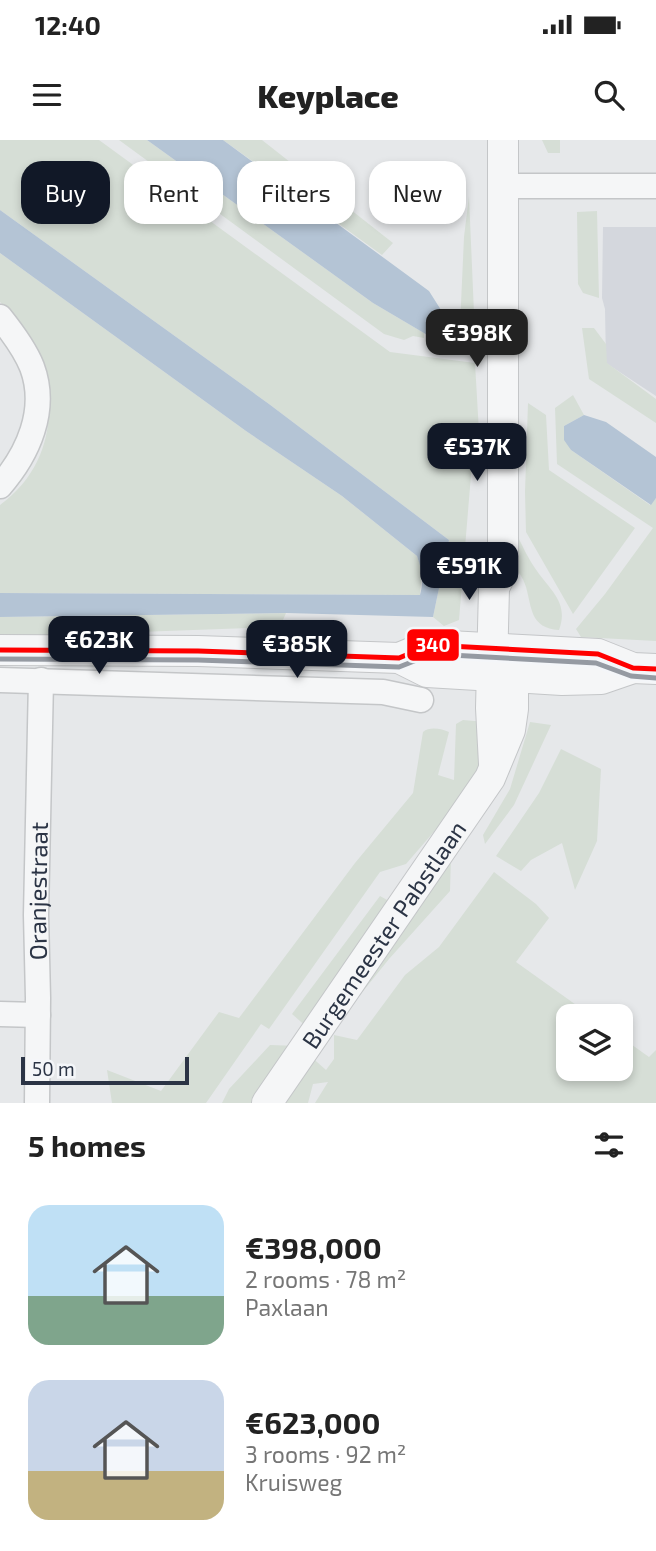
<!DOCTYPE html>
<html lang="en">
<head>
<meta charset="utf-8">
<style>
  :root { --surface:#fff; --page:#f2f2f2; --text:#222; --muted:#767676; --accent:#111827 }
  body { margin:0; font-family:"Exo 2",sans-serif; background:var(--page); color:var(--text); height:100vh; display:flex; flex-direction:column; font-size:26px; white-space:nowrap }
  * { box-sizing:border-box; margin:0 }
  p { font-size:23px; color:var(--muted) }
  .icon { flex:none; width:38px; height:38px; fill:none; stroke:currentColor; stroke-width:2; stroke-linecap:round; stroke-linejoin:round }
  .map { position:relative; height:963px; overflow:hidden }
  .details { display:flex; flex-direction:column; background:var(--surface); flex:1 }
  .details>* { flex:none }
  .top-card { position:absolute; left:21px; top:21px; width:614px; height:63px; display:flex; gap:14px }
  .buttons { position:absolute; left:556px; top:864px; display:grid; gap:14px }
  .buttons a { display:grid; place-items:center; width:77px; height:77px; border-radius:14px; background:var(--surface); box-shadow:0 4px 10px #0003; font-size:35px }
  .scale { position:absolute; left:21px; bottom:18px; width:168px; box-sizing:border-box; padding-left:7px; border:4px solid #2b3445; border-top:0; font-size:19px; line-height:24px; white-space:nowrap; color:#2b3445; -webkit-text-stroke:5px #f4f6f9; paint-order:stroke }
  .price { position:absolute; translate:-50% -60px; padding:0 16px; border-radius:14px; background:var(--accent); color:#fff; font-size:23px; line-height:46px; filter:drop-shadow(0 2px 4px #0008) }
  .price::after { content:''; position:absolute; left:50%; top:42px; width:21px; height:16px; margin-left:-10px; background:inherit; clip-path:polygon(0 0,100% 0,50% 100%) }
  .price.active { background:#222; color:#fff }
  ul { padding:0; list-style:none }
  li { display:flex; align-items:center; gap:21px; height:175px; padding:0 28px }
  li span { display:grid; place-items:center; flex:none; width:196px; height:140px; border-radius:21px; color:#555 }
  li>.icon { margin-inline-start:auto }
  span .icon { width:84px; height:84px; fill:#fffc; stroke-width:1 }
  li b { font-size:30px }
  h2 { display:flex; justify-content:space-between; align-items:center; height:84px; padding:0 28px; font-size:30px }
  .pill { padding:0 24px; border-radius:21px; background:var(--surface); box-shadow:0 4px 10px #0003; font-size:24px; line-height:63px }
  .pill.active { background:var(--accent); color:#fff }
  .status { display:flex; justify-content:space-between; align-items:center; height:49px; padding:0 35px; background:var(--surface); direction:ltr }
  .status svg { height:19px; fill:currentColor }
  header { display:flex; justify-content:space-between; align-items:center; height:91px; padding:0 28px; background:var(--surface); font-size:32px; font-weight:800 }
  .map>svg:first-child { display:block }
  .built { fill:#d4d7dd }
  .green { fill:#d6ded6 }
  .water { fill:#b4c4d5 }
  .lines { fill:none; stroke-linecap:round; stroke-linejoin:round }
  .minor-casing { stroke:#c4c6c8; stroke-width:27 }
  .tertiary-casing { stroke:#c4c6c8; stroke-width:32 }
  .minor { stroke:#f5f6f7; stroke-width:24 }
  .tertiary { stroke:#f5f6f7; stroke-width:30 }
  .bus-1-casing { stroke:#f4f6f9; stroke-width:10 }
  .bus-2-casing { stroke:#f4f6f9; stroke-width:10 }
  .bus-1 { stroke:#f00; stroke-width:5 }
  .bus-2 { stroke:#959aa2; stroke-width:5 }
  .labels { text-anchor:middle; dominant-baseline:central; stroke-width:5; stroke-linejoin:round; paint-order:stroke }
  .street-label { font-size:24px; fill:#2b3445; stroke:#f4f6f9 }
  .line-badge { stroke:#f4f6f9; stroke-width:2.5 }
  .badge-label { font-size:19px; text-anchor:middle; font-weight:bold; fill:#fff }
</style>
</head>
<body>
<div class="status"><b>12:40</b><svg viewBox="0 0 49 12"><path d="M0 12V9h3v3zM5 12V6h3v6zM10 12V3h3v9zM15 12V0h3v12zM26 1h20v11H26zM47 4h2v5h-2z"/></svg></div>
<header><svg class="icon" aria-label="menu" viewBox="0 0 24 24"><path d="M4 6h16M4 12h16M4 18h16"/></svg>Keyplace<svg class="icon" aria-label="search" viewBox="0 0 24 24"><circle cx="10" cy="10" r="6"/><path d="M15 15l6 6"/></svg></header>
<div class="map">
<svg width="656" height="963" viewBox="0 0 656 963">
  <rect width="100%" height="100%" fill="#e6e8ea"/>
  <path class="built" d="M 603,87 L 656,87 L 656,256 L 606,223 L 605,169 L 602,158 Z"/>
  <path class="green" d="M 0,0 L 99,0 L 390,212 L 475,223 L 479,292 L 472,323 L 459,480 L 444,486 L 433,477 L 449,400 L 269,264 L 0,70 Z
    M 119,0 L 147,0 L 373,163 L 424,193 L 424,198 L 413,196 L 404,200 L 384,194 Z
    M 223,0 L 262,0 L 393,103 L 382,115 Z
    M 542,0 L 560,0 L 560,13 L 548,13 Z
    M 469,56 L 475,197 L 466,195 L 460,186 L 464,97 Z
    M 597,71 L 599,158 L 583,153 L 578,144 L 577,72 Z
    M 0,113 L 246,291 L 342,356 L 417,416 L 422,429 L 420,455 L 0,453 L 0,365 C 71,313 59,216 0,162 Z
    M 594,188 L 606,204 L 607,223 L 656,259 L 656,283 L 589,239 L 582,188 Z
    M 573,255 L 584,275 L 564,286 L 571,310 L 650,365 L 656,358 L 656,501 L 581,497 L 576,489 L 605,454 L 653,388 L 557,324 L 555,268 Z
    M 528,263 L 546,275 L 549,330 L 635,388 L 573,474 L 526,392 L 525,352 Z
    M 518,397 C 524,409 529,420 537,431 C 551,451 569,463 559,490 C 530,488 532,468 526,447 C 519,424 508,434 511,402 Z
    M 286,473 L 280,487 L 0,497 L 0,477 Z
    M 463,580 L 486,582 L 486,604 L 476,632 L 457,665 L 406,724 L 380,732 L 269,889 L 261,884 L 206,963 L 112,963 L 107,930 L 161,951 L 219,872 L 239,878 L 355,723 L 413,653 L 423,592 C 430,586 442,589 449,592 L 438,635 L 454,640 L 456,584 Z
    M 530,582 L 551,585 L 514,665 L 485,704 L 483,695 L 510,649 Z
    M 561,609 L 601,629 L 597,701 L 575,750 L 562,703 L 531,720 L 521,731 L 496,716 L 539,653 Z
    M 451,716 L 450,751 L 389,819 L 327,896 L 308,888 L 292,874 L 380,756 L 389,761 Z
    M 494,732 L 536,764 L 549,778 L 516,822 L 593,877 L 569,877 L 569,929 L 621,929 L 621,897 L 649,917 L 656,910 L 656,963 L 315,963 L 328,942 L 313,944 L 308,963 L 222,963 L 229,949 L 270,905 L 299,906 L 326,930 L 334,919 L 334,895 L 357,900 L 405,835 L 439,807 Z"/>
  <path class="water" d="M 147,0 L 223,0 L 429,151 L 441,170 L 443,191 L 429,196 L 373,163 Z
    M 0,70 L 269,264 L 449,400 L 433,477 L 286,473 L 0,477 L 0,453 L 420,455 C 424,441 422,430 417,416 L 342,356 L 246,291 L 0,113 Z
    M 584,275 L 606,282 L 656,317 L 656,358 L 651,365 L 571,310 L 564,300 L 564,286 Z"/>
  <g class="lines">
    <g class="minor-casing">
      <g id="minor">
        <path d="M 504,46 L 656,46"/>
        <path d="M 0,177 C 12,192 25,209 32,227 C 48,270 28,314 0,346"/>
        <path d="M 0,540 L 383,552 L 421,560"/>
        <path d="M 0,874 L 38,875"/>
        <path id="s1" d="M 37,963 L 38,858 L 36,775 L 41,540"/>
      </g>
    </g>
    <g class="tertiary-casing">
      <g id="tertiary">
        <path d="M 0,510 L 198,511 L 399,518 L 427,532 L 562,540 L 601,539 L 633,528"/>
        <path d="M 399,518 L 430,505 L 598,514 L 633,528 L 656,529"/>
        <path d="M 494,624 L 491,568 L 494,448 L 503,429 L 503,0"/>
        <path id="s2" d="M 267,963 L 490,638 L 510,590 L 513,569 L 513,519"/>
      </g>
    </g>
    <use href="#minor" class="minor"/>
    <use href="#tertiary" class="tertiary"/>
    <g class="bus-1-casing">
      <path id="bus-1" d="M 0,510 L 198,511 L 399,518 L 430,505 L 598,514 L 633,528 L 656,529"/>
    </g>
    <g class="bus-2-casing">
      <path id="bus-2" d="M 0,519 L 198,520 L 399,527 L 432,514 L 596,523 L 631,536 L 656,538"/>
    </g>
    <use href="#bus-1" class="bus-1"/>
    <use href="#bus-2" class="bus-2"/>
  </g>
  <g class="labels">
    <g class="street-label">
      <text stroke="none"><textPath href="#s1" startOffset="212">Oranjestraat</textPath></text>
      <text stroke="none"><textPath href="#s2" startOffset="205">Burgemeester Pabstlaan</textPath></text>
    </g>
  </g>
  <rect class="line-badge" x="406" y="488" width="54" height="34" rx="7" fill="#f00"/>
  <g class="badge-label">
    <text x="433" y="512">340</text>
  </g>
</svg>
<div class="buttons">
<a><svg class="icon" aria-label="layers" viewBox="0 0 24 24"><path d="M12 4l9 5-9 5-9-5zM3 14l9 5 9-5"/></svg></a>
</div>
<div class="scale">50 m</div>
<b class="price active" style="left:477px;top:229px">€398K</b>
<b class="price" style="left:477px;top:343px">€537K</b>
<b class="price" style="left:469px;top:462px">€591K</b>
<b class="price" style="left:99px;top:536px">€623K</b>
<b class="price" style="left:297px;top:540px">€385K</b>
<div class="top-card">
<a class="pill active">Buy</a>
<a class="pill">Rent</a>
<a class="pill">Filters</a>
<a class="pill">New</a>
</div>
</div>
<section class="details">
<h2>5 homes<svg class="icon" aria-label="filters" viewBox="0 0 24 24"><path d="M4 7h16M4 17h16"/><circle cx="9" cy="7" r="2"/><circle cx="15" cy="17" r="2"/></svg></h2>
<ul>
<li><span style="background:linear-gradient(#bfe0f5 65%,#7fa58c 0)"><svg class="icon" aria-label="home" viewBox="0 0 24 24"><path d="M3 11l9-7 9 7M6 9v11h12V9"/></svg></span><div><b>€398,000</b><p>2 rooms · 78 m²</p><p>Paxlaan</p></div></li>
<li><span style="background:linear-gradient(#c9d6e8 65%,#c2b280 0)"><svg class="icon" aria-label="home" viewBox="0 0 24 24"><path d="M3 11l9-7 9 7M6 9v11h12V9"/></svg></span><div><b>€623,000</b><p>3 rooms · 92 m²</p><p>Kruisweg</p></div></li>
</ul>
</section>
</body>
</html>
